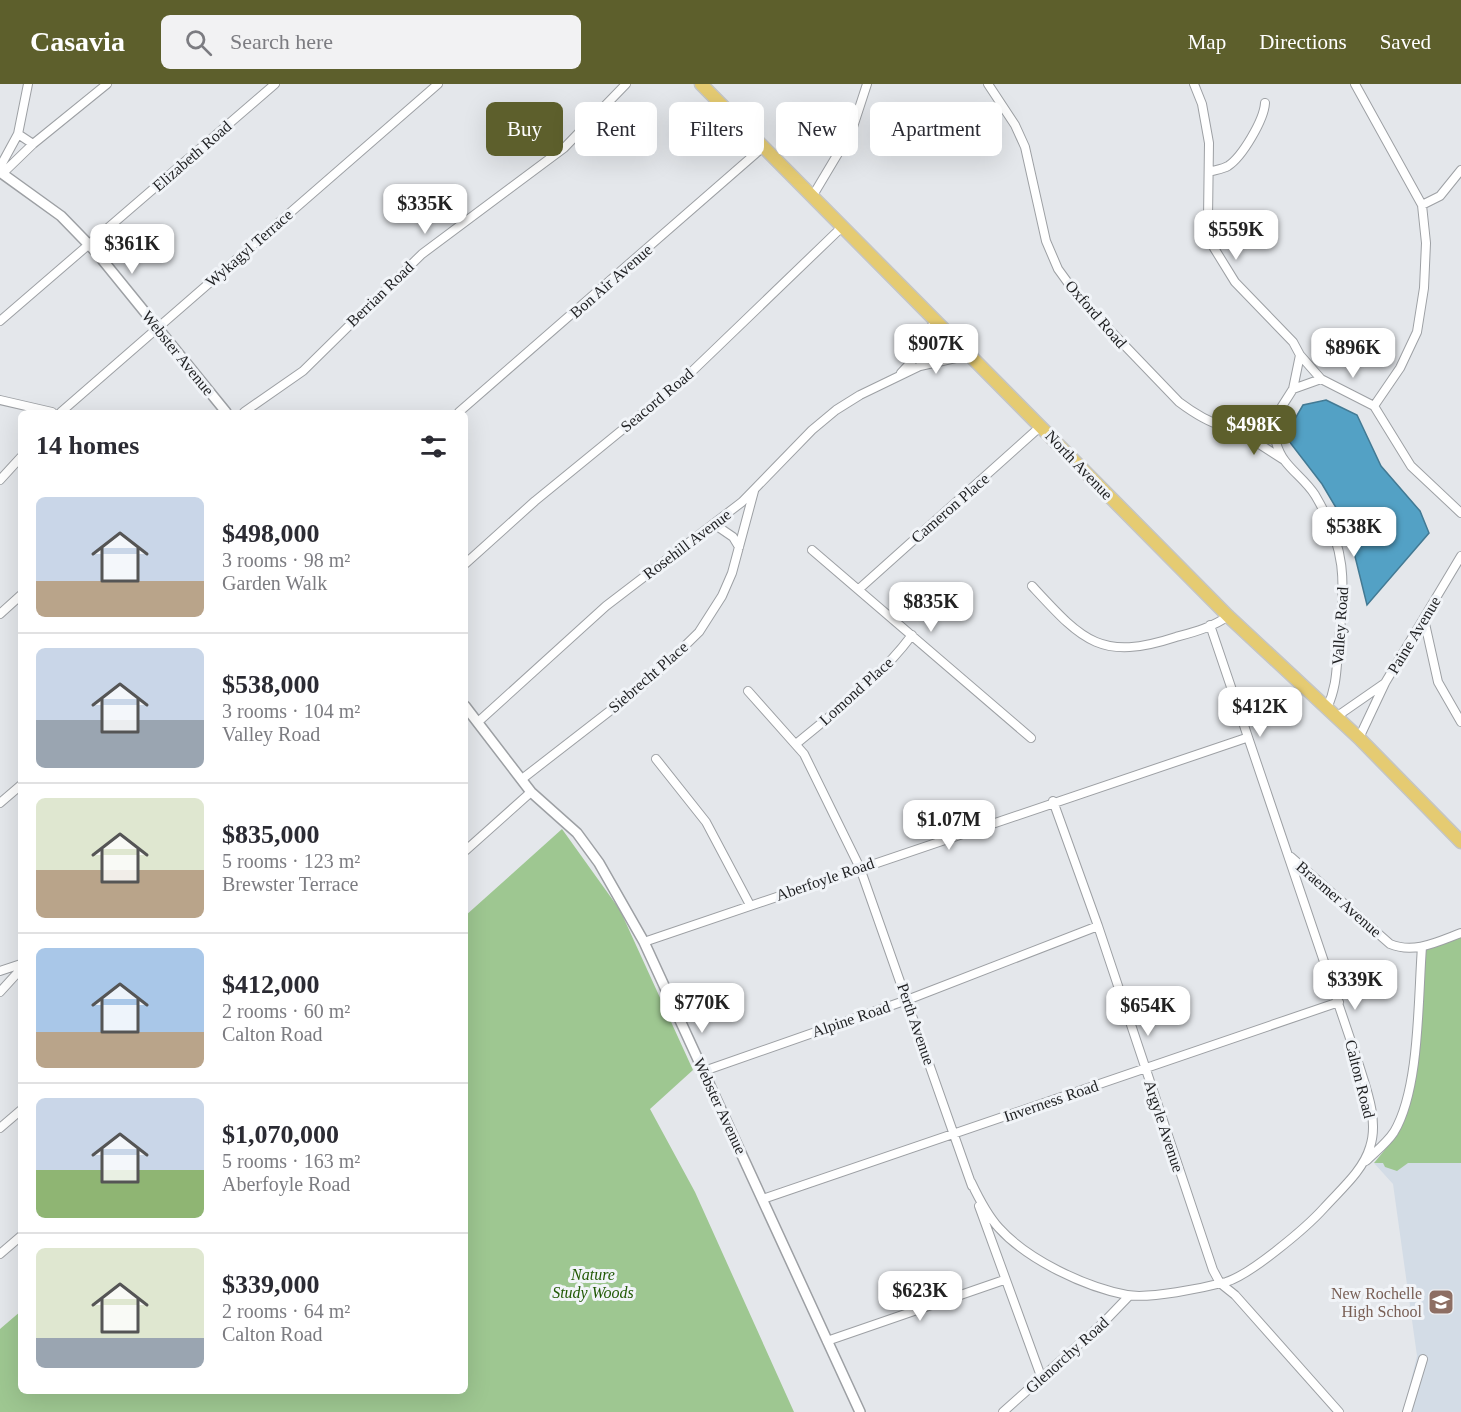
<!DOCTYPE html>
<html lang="en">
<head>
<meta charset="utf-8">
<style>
  :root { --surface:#fff; --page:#f2f2f3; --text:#2b2b33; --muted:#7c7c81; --line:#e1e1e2; --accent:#5d5f2c }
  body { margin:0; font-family:"Times New Roman",serif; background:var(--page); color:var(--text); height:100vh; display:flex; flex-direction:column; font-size:22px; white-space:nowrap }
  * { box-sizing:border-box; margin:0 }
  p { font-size:20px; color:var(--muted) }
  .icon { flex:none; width:33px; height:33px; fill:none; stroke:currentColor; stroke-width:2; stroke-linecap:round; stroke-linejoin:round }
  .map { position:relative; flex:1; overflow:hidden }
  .details { position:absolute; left:18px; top:326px; width:450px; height:984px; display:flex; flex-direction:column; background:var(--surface); border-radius:9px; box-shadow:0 6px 24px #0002 }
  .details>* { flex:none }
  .hud { position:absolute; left:486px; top:18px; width:570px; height:54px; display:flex; gap:12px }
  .price { position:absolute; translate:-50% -51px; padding:0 14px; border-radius:12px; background:#fff; color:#222; font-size:20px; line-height:39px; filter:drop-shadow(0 2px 3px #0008) }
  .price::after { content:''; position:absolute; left:50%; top:36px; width:18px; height:14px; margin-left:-9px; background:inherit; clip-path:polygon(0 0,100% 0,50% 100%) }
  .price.selected { background:var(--accent); color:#fff }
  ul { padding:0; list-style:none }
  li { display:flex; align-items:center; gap:18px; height:150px; padding:0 18px }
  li+li { border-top:2px solid var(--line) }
  li span { display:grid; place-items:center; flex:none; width:168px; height:120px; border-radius:9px; color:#555 }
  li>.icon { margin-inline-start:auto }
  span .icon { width:72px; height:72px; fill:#fffc; stroke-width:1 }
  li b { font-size:26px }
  h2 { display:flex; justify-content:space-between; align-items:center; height:72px; padding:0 18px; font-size:26px }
  .chip { padding:0 21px; border-radius:9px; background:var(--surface); box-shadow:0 6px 24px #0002; font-size:21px; line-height:54px }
  .chip.selected { background:var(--accent); color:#fff }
  header { display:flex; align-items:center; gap:36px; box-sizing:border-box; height:84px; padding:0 30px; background:var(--accent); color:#fff }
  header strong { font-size:28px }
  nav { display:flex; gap:33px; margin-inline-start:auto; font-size:21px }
  .search { width:420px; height:54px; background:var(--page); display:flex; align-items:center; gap:15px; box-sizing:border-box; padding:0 21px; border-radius:9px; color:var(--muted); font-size:22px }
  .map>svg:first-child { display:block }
  .built { fill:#d3dce6 }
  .green { fill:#9ec791 }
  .water { fill:#53a1c5; stroke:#437a94; stroke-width:1.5 }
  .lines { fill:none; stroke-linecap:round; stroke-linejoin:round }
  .minor-casing { stroke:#9da0a4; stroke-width:10 }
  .tertiary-casing { stroke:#9da0a4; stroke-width:12 }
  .primary-casing { stroke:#c4c5c5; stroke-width:15 }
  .minor { stroke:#fff; stroke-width:8 }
  .tertiary { stroke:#fff; stroke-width:9 }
  .primary { stroke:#e5cb72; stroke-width:12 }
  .labels { text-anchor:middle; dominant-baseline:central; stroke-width:6; stroke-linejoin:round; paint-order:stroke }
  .street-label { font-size:16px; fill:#1e1f21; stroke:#f1f4f8 }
  .park-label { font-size:16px; font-style:italic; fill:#215905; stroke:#f1f4f8 }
  .education-label { font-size:16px; fill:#785e54; stroke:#f1f4f8; text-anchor:end }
</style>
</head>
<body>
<header>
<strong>Casavia</strong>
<div class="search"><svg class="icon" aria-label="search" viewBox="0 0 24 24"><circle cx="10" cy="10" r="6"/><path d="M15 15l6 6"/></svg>Search here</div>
<nav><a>Map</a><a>Directions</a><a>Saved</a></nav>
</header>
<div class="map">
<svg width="1461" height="1328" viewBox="0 0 1461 1328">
  <rect width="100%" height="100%" fill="#e4e7eb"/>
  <path class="built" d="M 1374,1079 L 1461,1079 L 1461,1328 L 1403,1328 L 1417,1272 L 1393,1100 Z"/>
  <path class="green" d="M 562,745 L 620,826 L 693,986 L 650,1025 L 695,1108 L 794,1328 L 0,1328 L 0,1245 L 21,1227 L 21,1306 L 465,1306 L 465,832 Z
    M 1461,852 L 1461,1079 L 1408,1079 L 1397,1087 L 1385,1083 L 1383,1079 L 1374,1079 L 1392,1057 L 1413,1008 L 1426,866 Z"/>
  <path class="water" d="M 1326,316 L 1357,331 L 1381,382 L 1420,427 L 1429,449 L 1367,521 L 1348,444 L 1322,400 L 1285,352 L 1303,321 Z"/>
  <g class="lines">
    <g class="minor-casing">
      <path id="minor" d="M 988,0 L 1015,41 L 1025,63 L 1046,157 L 1058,185 L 1079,214 L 1179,318 C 1207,339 1238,355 1272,338
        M 1194,0 L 1202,20 L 1209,59 L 1208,134 L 1214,164 L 1235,198 L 1293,258 L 1300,271 L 1293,305 L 1272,338 C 1274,351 1276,365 1285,377 C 1294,389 1306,397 1315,411 C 1347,465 1345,496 1339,557 C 1336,582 1338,600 1327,624
        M 1355,0 L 1422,121 L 1426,159 L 1424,204 L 1417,248 L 1400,284 L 1374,322
        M 18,50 L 33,60
        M 0,83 L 18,50 L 28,0
        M 1209,88 C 1215,86 1223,85 1228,82 C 1242,73 1264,36 1265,19
        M 3,89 L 33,60 L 107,0
        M 812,113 L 852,46 L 867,0
        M 1422,121 L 1440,112 L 1461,86
        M 0,237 L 275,0
        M 1300,271 L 1321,295 L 1374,322 L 1411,382 L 1461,429
        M 901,289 L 916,273 L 935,236
        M 1293,305 L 1321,295
        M 0,316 L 52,328
        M 61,328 L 438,0
        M 244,328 L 303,287 L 422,170 L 564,64 L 626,0
        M 459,328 L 762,64
        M 1239,347 L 1284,376
        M 0,396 L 21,373
        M 714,440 L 733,453 L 739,463
        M 812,466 L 1031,654
        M 465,480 L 535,417 L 682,297 L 842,143
        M 1032,502 C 1082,556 1100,578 1176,553 C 1194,548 1213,543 1228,532
        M 859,505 L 1041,342
        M 0,530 L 21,511
        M 1424,535 L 1438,598 L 1461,638
        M 748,607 L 804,670 L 860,784 L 972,1102
        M 1336,633 L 1385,599
        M 478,638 L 606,522 L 742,418 L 812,346 L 836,326 L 860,311 L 920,282 L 969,271
        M 1359,654 L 1385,599 L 1461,472
        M 796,660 C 837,626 880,594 912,551
        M 656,675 L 706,738 L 750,821
        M 522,695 L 651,595 L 699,548 L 722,512 L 732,489 L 754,407
        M 1053,717 L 1098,842 L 1213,1186 L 1220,1199 L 1235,1211 L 1339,1328
        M 0,719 L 21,701
        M 465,767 L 531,708
        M 1291,773 L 1390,860 C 1414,870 1437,858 1461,849
        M 644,858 L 1246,654
        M 0,887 L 21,880
        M 0,908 L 21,885
        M 704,987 L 907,916 L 1098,842
        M 0,1044 L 21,1026
        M 1366,1077 C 1375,1068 1387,1059 1394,1048 C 1420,1005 1418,914 1422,863
        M 971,1098 C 979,1115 987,1131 999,1144 C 1028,1176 1085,1203 1127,1211 C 1150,1215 1203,1204 1226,1198 C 1250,1191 1306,1144 1324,1124 C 1340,1106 1363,1087 1370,1063 C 1379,1036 1366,1004 1358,978 L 1210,541
        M 763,1115 L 1339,918
        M 979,1122 L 1042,1295
        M 0,1170 L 21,1152
        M 827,1257 L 1004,1196
        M 1003,1328 L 1103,1239 L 1129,1212
        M 1407,1328 L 1423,1275"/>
    </g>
    <g class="tertiary-casing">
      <path id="tertiary" d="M 0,88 L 61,132 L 96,168 L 226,328
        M 465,622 L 531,708 L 577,749 L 599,779 L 644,858 L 860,1328"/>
    </g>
    <g class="primary-casing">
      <path id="primary" d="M 701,0 L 1228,532 L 1359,654 L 1461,758"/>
    </g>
    <use href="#minor" class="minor"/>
    <use href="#tertiary" class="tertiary"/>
    <use href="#primary" class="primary"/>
  </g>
  <defs>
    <g id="school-square" transform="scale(1.35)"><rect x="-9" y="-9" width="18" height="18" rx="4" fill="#8d6e63" stroke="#f1f4f8"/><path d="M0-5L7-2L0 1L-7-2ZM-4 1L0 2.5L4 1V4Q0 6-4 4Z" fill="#fff"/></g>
  </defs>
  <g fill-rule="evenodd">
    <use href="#school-square" x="1441" y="1218"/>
  </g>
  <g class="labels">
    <g class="street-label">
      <text transform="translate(192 72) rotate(-41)">Elizabeth Road</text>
      <text transform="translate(249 164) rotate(-41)">Wykagyl Terrace</text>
      <text transform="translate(611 197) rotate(-41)">Bon Air Avenue</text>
      <text transform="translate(380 210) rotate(-44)">Berrian Road</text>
      <text transform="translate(1096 230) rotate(49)">Oxford Road</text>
      <text transform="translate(178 269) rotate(51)">Webster Avenue</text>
      <text transform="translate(657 316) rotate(-40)">Seacord Road</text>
      <text transform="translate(1079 381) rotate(46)">North Avenue</text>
      <text transform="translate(950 424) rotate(-41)">Cameron Place</text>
      <text transform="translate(687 460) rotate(-37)">Rosehill Avenue</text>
      <text transform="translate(1340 542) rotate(-86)">Valley Road</text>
      <text transform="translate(1414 551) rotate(-59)">Paine Avenue</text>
      <text transform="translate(648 593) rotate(-41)">Siebrecht Place</text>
      <text transform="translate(856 607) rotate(-42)">Lomond Place</text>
      <text transform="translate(825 795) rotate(-19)">Aberfoyle Road</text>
      <text transform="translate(1339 815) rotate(41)">Braemer Avenue</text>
      <text transform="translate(851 935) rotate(-19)">Alpine Road</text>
      <text transform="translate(916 940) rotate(71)">Perth Avenue</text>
      <text transform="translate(1360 995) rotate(76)">Calton Road</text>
      <text transform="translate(1051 1017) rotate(-19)">Inverness Road</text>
      <text transform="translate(720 1022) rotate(65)">Webster Avenue</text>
      <text transform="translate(1164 1042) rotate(72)">Argyle Avenue</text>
      <text transform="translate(1067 1271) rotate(-42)">Glenorchy Road</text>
    </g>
    <g class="park-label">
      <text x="593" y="1190">Nature<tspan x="593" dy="18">Study Woods</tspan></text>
    </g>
    <g class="education-label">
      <text x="1422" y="1209">New Rochelle<tspan x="1422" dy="18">High School</tspan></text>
    </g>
  </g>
</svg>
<b class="price" style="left:425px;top:151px">$335K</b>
<b class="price" style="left:1236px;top:177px">$559K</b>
<b class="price" style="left:132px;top:191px">$361K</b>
<b class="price" style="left:936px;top:291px">$907K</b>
<b class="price" style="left:1353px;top:295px">$896K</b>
<b class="price selected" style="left:1254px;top:372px">$498K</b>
<b class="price" style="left:1354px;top:474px">$538K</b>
<b class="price" style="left:931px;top:549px">$835K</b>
<b class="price" style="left:1260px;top:654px">$412K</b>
<b class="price" style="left:949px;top:767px">$1.07M</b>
<b class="price" style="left:1355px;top:927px">$339K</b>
<b class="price" style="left:702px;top:950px">$770K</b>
<b class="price" style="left:1148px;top:953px">$654K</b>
<b class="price" style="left:920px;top:1238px">$623K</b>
<div class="hud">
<a class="chip selected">Buy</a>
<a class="chip">Rent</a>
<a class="chip">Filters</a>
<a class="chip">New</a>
<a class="chip">Apartment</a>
</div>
<section class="details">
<h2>14 homes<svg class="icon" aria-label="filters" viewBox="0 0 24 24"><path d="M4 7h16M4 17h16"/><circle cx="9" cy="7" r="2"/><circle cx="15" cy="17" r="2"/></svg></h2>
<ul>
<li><span style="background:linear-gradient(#c9d6e8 70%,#b9a48a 0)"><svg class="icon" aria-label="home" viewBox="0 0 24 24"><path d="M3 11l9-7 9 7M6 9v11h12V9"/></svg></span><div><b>$498,000</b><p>3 rooms · 98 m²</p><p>Garden Walk</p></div></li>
<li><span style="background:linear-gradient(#c9d6e8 60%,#9aa5b1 0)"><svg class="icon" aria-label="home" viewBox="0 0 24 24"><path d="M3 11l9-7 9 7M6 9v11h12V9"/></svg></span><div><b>$538,000</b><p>3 rooms · 104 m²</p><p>Valley Road</p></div></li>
<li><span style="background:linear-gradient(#dfe7d0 60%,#b9a48a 0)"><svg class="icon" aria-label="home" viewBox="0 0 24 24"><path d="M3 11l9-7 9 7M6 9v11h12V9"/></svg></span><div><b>$835,000</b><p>5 rooms · 123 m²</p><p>Brewster Terrace</p></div></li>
<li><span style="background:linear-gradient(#a9c7e8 70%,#b9a48a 0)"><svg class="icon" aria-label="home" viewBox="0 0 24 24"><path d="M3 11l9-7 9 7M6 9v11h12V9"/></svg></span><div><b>$412,000</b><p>2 rooms · 60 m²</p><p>Calton Road</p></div></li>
<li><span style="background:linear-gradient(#c9d6e8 60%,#8fb573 0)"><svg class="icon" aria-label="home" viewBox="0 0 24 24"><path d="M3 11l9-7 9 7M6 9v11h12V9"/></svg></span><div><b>$1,070,000</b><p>5 rooms · 163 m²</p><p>Aberfoyle Road</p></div></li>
<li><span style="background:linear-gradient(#dfe7d0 75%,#9aa5b1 0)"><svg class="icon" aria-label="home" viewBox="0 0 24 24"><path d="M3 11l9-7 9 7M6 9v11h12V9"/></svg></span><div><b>$339,000</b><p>2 rooms · 64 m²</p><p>Calton Road</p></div></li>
</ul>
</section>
</div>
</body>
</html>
